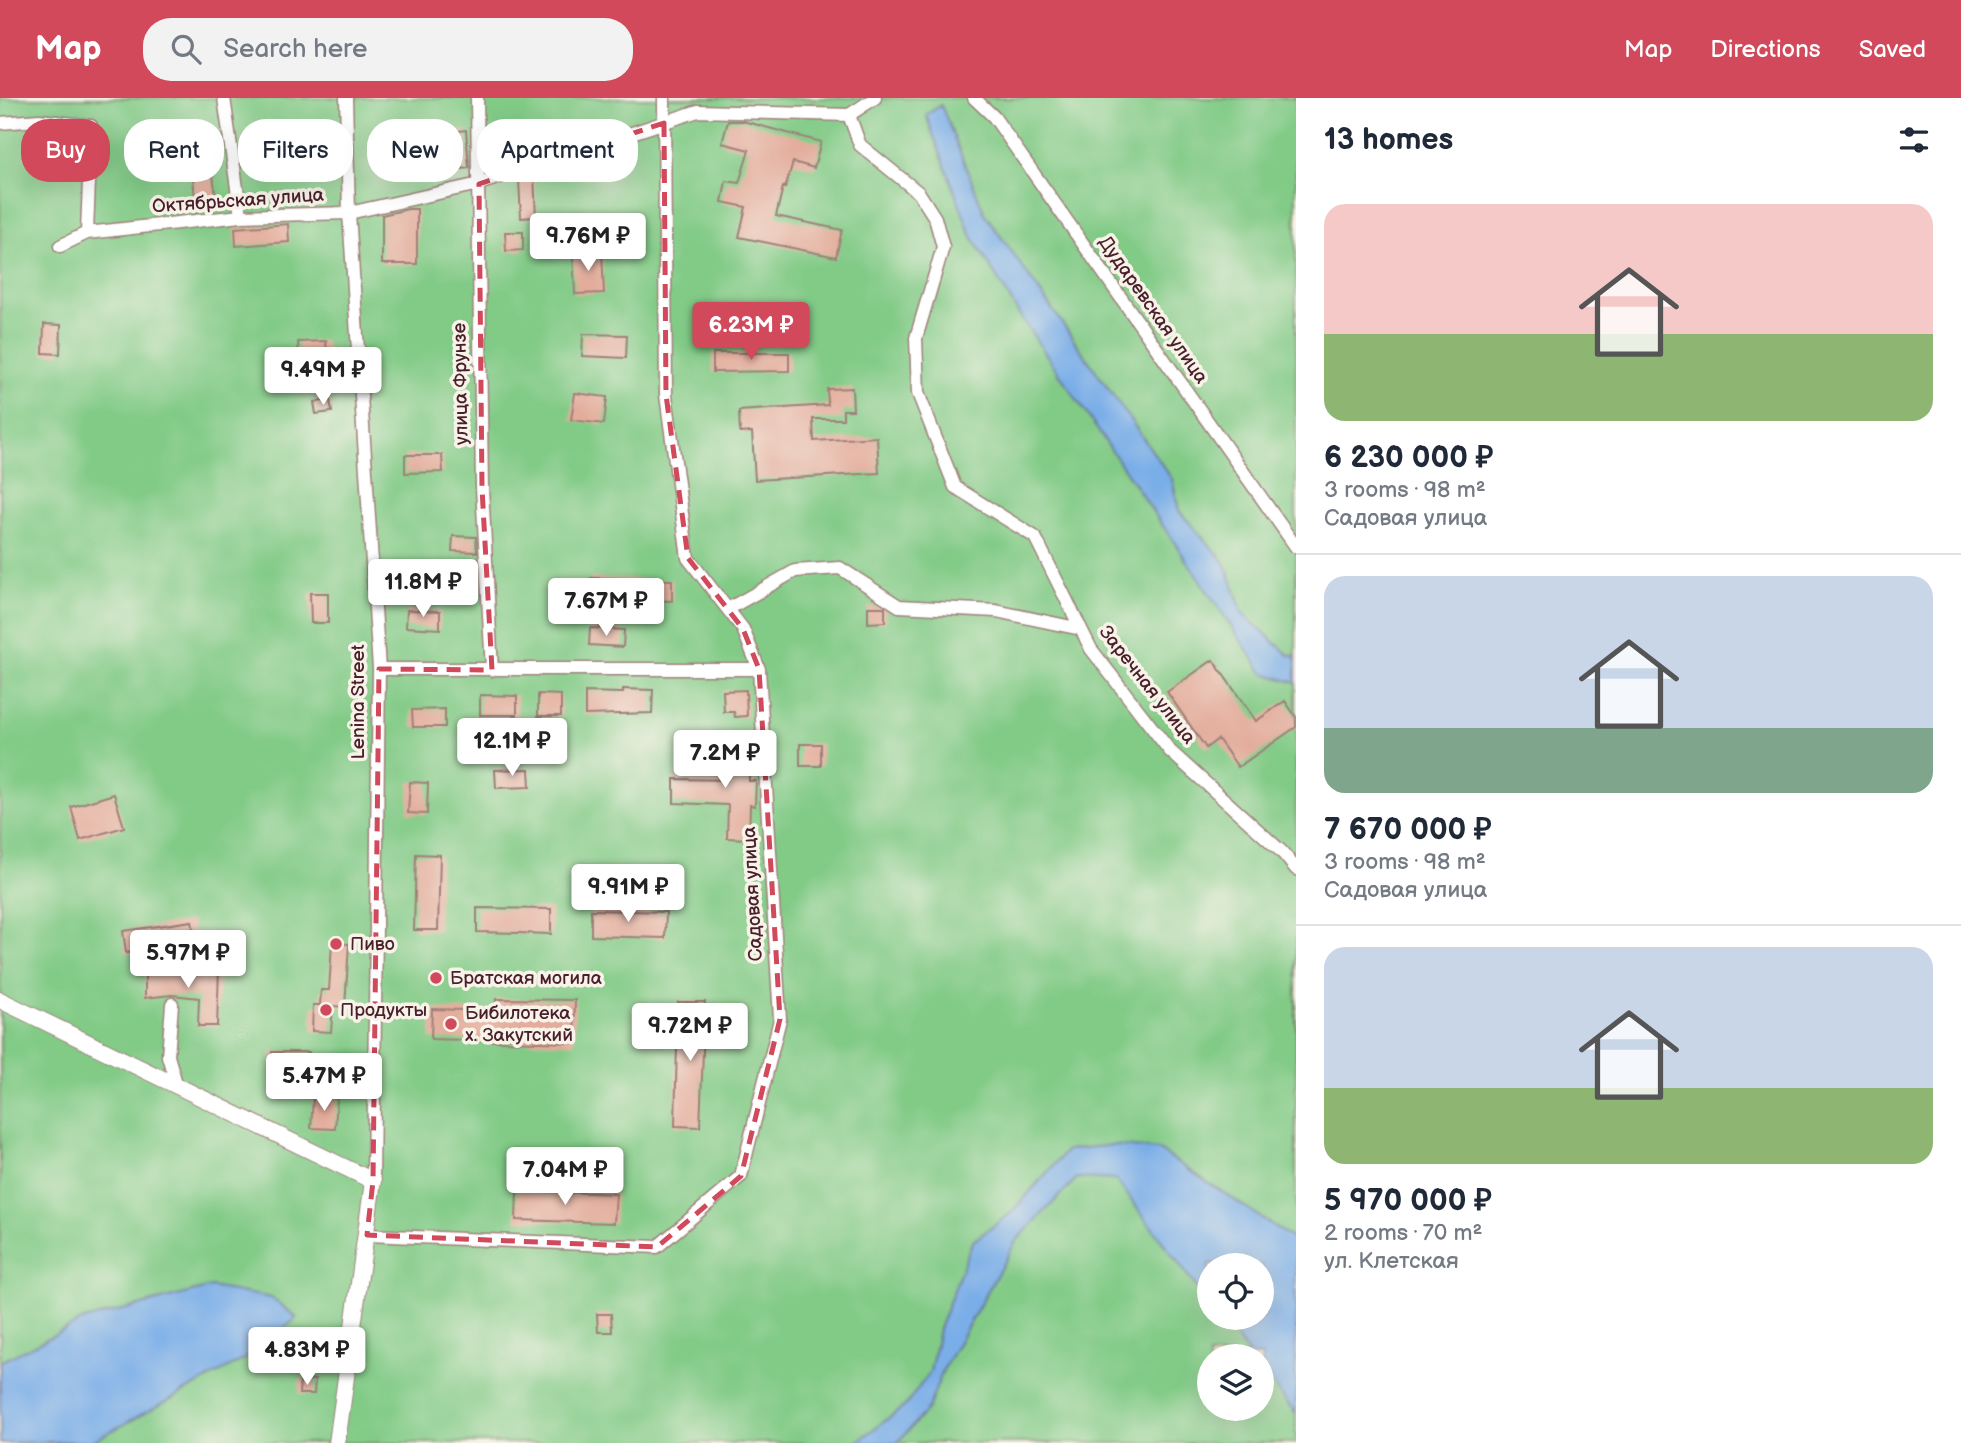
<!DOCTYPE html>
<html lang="en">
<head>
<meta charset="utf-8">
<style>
  :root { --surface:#fff; --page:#f2f2f3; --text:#1f2937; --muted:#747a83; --line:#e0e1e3; --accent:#d1495b }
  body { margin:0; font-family:"Balsamiq Sans",sans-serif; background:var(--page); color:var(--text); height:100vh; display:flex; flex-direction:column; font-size:26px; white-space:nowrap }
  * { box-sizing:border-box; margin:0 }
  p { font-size:23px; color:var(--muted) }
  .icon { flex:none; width:38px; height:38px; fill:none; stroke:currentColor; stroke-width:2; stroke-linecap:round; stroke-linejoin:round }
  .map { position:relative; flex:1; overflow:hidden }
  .panel { display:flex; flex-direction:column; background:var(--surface); width:665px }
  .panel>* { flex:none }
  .guide { position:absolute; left:21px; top:21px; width:665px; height:63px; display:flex; gap:14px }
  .fabs { position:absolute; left:1197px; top:1155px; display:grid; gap:14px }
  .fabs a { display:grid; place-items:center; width:77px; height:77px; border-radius:50%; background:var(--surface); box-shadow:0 7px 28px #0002; font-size:35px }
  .price { position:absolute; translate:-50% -60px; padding:0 16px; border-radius:7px; background:#fff; color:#222; font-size:23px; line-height:46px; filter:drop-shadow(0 2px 4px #0008) }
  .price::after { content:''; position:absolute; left:50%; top:42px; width:21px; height:16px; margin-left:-10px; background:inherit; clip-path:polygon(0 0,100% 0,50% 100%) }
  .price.on { background:var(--accent); color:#fff }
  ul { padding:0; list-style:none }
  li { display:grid; align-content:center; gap:14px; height:371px; padding:0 28px }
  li+li { border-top:2px solid var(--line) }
  li span { display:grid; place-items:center; height:217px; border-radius:21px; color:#555 }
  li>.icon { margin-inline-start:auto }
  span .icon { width:126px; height:126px; fill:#fffc; stroke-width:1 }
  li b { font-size:30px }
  h2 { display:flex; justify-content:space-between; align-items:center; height:84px; padding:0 28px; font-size:30px }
  .tag { padding:0 24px; border-radius:28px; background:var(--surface); box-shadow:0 7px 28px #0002; font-size:24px; line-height:63px }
  .tag.on { background:var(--accent); color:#fff }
  header { display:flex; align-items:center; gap:42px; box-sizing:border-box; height:98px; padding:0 35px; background:var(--accent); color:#fff }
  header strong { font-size:33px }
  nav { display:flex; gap:38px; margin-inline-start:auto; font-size:24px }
  .search { width:490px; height:63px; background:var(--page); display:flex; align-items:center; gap:18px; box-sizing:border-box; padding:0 24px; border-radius:28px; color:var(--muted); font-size:26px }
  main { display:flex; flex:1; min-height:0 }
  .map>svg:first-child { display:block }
  .green { fill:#82cb87; stroke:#667559; stroke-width:2; fill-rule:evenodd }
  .water { fill:#7aaee8; stroke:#62668a; stroke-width:2 }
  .building { fill:#e3ac9b }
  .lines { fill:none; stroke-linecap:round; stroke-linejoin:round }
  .minor-casing { stroke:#9f817a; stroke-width:15 }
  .tertiary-casing { stroke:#9f817a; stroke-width:18 }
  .minor { stroke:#fff; stroke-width:12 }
  .tertiary { stroke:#fff; stroke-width:16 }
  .marked { fill:none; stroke:#d1495b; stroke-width:5; stroke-dasharray:14 9; stroke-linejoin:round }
  .poi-dot { fill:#d1495b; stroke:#f7f3e8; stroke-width:2.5 }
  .labels { text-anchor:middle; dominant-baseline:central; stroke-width:7; stroke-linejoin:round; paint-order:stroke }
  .street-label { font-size:19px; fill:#4a1f2b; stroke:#f7f3e8 }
  .poi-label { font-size:19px; fill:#4a1f2b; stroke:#f7f3e8; text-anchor:start }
</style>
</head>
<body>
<header>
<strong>Map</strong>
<div class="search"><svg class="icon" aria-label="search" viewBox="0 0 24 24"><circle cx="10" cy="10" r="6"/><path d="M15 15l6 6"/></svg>Search here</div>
<nav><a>Map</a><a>Directions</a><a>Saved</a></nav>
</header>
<main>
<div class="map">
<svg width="1296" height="1345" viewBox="0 0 1296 1345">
  <rect width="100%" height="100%" fill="#f7f3e8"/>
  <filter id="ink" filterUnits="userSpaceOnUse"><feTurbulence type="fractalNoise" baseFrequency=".0143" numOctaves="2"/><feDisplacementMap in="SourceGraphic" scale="14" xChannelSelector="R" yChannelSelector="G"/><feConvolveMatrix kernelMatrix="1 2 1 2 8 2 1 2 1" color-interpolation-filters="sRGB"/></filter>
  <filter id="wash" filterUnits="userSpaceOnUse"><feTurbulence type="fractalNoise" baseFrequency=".00686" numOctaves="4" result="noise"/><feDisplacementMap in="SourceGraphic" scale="28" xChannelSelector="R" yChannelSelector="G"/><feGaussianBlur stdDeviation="1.57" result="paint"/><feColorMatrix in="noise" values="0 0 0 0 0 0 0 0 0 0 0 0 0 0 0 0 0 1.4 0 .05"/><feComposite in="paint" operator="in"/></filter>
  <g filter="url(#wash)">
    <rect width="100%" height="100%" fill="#f4e3ca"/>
    <path class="green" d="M 0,0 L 1296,0 L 1296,1345 L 0,1345 ZM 1209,1167 L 1262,1167 L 1262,1220 L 1209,1220 ZM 1209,1258 L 1262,1258 L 1262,1311 L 1209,1311 Z"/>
    <path class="water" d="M 941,7 L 985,116 L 1172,381 L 1179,413 L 1225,464 L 1243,516 L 1289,557 L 1296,558 L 1296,585 L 1263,575 L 1020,218 L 971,137 L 926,17 Z
      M 1113,1047 L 1159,1052 L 1296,1143 L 1296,1316 L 1262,1273 L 1262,1258 L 1250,1258 L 1220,1220 L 1262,1220 L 1262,1167 L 1209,1167 L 1209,1206 L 1116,1082 L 1077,1080 L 1016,1143 L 943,1272 L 928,1311 L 897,1345 L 855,1345 L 905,1308 L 930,1274 L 939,1231 L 972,1144 L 1012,1114 L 1067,1052 Z
      M 211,1189 L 272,1200 L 297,1220 L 245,1261 L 93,1343 L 0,1345 L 0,1264 L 84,1222 Z"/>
    <g id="blocks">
      <path class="building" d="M 728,23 L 743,23 L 821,44 L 814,70 L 793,64 L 785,90 L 783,89 L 776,118 L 842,132 L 836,159 L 739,139 L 746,109 L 722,104 L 726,83 L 739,85 L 749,52 L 722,45 Z
        M 466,32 L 469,70 L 423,75 L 419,38 Z
        M 213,77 L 216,99 L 195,101 L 193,80 Z
        M 534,77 L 536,119 L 521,120 L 519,82 Z
        M 408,111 L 417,111 L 417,166 L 382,166 L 382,117 Z
        M 288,126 L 289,144 L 236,148 L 235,130 Z
        M 505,134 L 523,134 L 523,152 L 506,153 Z
        M 602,154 L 604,195 L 575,196 L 573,155 Z
        M 44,226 L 61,227 L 60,256 L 43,255 Z
        M 583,236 L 627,237 L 626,260 L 582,258 Z
        M 326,243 L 327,259 L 299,260 L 298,244 Z
        M 713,255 L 789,255 L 789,273 L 713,274 Z
        M 852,290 L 853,312 L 843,312 L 843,321 L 813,321 L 814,343 L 877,339 L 879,375 L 755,382 L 752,334 L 740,335 L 739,313 L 828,307 L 827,291 Z
        M 575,295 L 607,299 L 604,326 L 571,322 Z
        M 330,302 L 332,314 L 316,316 L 314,304 Z
        M 405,357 L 442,357 L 443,374 L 405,375 Z
        M 453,438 L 476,439 L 477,454 L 452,453 Z
        M 591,480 L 672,482 L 672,503 L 590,500 Z
        M 310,495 L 328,495 L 328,525 L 311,525 Z
        M 868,509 L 885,509 L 885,524 L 868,525 Z
        M 407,512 L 440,513 L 440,531 L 406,529 Z
        M 590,530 L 624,532 L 623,549 L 589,547 Z
        M 1213,562 L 1256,623 L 1285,603 L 1296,619 L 1296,629 L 1238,669 L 1218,641 L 1206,650 L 1167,594 Z
        M 623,591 L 653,592 L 652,615 L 585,617 L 585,594 L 623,595 Z
        M 746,592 L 747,618 L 735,619 L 734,614 L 724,614 L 723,593 Z
        M 538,596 L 561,597 L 561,618 L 538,618 Z
        M 480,597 L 517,598 L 517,617 L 480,617 Z
        M 445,611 L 445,629 L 413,629 L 412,612 Z
        M 748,642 L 749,683 L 756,683 L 755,708 L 750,707 L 749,741 L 727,740 L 728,707 L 674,705 L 674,681 L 727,682 L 726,643 Z
        M 800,646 L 821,646 L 821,668 L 800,668 Z
        M 529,671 L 530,689 L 496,690 L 495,672 Z
        M 410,684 L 428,685 L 427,716 L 408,715 Z
        M 114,696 L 124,729 L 80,742 L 71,709 Z
        M 416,756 L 440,757 L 438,832 L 414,832 Z
        M 477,810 L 551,811 L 551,836 L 477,834 Z
        M 591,812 L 666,814 L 665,840 L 591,838 Z
        M 192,823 L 195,845 L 126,855 L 123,833 Z
        M 332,845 L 349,846 L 345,909 L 333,908 L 331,934 L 312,933 L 313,907 L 320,907 L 321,892 L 329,892 Z
        M 200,870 L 219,870 L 217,928 L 198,928 L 199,900 L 172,897 L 145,900 L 145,873 L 200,874 Z
        M 496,901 L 575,902 L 574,945 L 431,941 L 432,911 L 495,913 Z
        M 678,904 L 705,904 L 700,1029 L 675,1028 Z
        M 272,954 L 309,954 L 309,990 L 272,990 Z
        M 313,999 L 337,1000 L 335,1031 L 311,1030 Z
        M 517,1092 L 616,1096 L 614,1125 L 516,1122 Z
        M 597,1216 L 611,1216 L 612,1234 L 598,1234 Z
        M 300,1281 L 315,1282 L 314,1296 L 299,1296 Z"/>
    </g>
  </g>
  <g filter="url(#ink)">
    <use href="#blocks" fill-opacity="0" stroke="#9f817a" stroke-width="2"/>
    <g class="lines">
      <g class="minor-casing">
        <path id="minor" d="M 224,0 L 241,118
          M 346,0 L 349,115 L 379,571 L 373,1083
          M 477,0 L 482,390 L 492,572
          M 974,0 L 994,19 L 1296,449
          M 849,17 L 860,47 L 919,95 L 935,120 L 943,149 L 916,240 L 918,295 L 955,389 L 1035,439 L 1091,551 L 1170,653 L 1282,754 L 1296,771
          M 0,25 L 39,22 L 91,28 L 87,135
          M 60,148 L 87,135 L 241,118 L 349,115 L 479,86 L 698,13 L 849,17 L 875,0
          M 728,511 L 795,473 L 840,470 L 899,508 L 996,513 L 1081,531
          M 379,571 L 759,571
          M 172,906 L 168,958 L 176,985
          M 367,1137 L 657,1149 L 741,1078 L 780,921 L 759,571 L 743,531 L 688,460 L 666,297 L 664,0"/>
      </g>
      <g class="tertiary-casing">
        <path id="tertiary" d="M 0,902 L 373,1083 L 337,1345"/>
      </g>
      <use href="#minor" class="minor"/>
      <use href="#tertiary" class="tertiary"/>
    </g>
  </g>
  <path class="marked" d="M 664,25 L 666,297 L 688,460 L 743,531 L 759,571 L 780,921 L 741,1078 L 657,1149 L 367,1137 L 373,1083 L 379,571 L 492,572 L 482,390 L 479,86 Z"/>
  <g class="poi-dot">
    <circle cx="336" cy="846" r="7"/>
    <circle cx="436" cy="880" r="7"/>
    <circle cx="326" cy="912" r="7"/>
    <circle cx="451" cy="926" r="7"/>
  </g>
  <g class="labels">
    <g class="street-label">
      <text transform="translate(238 103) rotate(-4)">Октябрьская улица</text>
      <text transform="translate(1153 212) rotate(55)">Дударевская улица</text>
      <text transform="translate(461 286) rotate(-91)">улица Фрунзе</text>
      <text transform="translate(1147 587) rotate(52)">Заречная улица</text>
      <text transform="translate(358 604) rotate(-90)">Lenina Street</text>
      <text transform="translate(753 796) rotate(-93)">Садовая улица</text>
    </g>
    <g class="poi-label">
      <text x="350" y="846">Пиво</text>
      <text x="450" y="880">Братская могила</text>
      <text x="340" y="912">Продукты</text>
      <text x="465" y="915">Бибилотека<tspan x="465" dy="22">х. Закутский</tspan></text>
    </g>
  </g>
</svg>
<div class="fabs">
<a><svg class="icon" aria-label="locate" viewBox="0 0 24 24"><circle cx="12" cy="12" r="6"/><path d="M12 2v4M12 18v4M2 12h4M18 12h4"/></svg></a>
<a><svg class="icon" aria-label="layers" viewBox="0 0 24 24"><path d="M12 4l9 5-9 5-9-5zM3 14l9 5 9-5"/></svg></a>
</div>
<b class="price" style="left:588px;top:175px">9.76M ₽</b>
<b class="price on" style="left:751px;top:264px">6.23M ₽</b>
<b class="price" style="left:323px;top:309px">9.49M ₽</b>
<b class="price" style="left:423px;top:521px">11.8M ₽</b>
<b class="price" style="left:606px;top:540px">7.67M ₽</b>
<b class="price" style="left:512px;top:680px">12.1M ₽</b>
<b class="price" style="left:725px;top:692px">7.2M ₽</b>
<b class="price" style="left:628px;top:826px">9.91M ₽</b>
<b class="price" style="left:188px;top:892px">5.97M ₽</b>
<b class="price" style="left:690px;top:965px">9.72M ₽</b>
<b class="price" style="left:324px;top:1015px">5.47M ₽</b>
<b class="price" style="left:565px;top:1109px">7.04M ₽</b>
<b class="price" style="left:307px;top:1289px">4.83M ₽</b>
<div class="guide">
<a class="tag on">Buy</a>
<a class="tag">Rent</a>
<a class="tag">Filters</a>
<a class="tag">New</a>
<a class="tag">Apartment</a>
</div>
</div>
<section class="panel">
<h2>13 homes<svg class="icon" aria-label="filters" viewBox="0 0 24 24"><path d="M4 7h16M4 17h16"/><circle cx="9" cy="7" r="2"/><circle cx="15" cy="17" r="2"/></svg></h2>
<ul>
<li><span style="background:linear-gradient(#f6c9c9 60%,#8fb573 0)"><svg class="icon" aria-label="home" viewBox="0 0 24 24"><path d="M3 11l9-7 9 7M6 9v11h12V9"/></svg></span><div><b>6 230 000 ₽</b><p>3 rooms · 98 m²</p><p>Садовая улица</p></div></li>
<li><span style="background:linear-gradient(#c9d6e8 70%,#7fa58c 0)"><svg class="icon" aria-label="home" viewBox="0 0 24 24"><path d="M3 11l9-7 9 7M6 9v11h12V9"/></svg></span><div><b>7 670 000 ₽</b><p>3 rooms · 98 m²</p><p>Садовая улица</p></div></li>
<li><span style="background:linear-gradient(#c9d6e8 65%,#8fb573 0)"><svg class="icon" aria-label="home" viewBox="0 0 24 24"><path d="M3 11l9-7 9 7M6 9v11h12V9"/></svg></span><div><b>5 970 000 ₽</b><p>2 rooms · 70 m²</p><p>ул. Клетская</p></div></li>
</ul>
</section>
</main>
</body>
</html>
